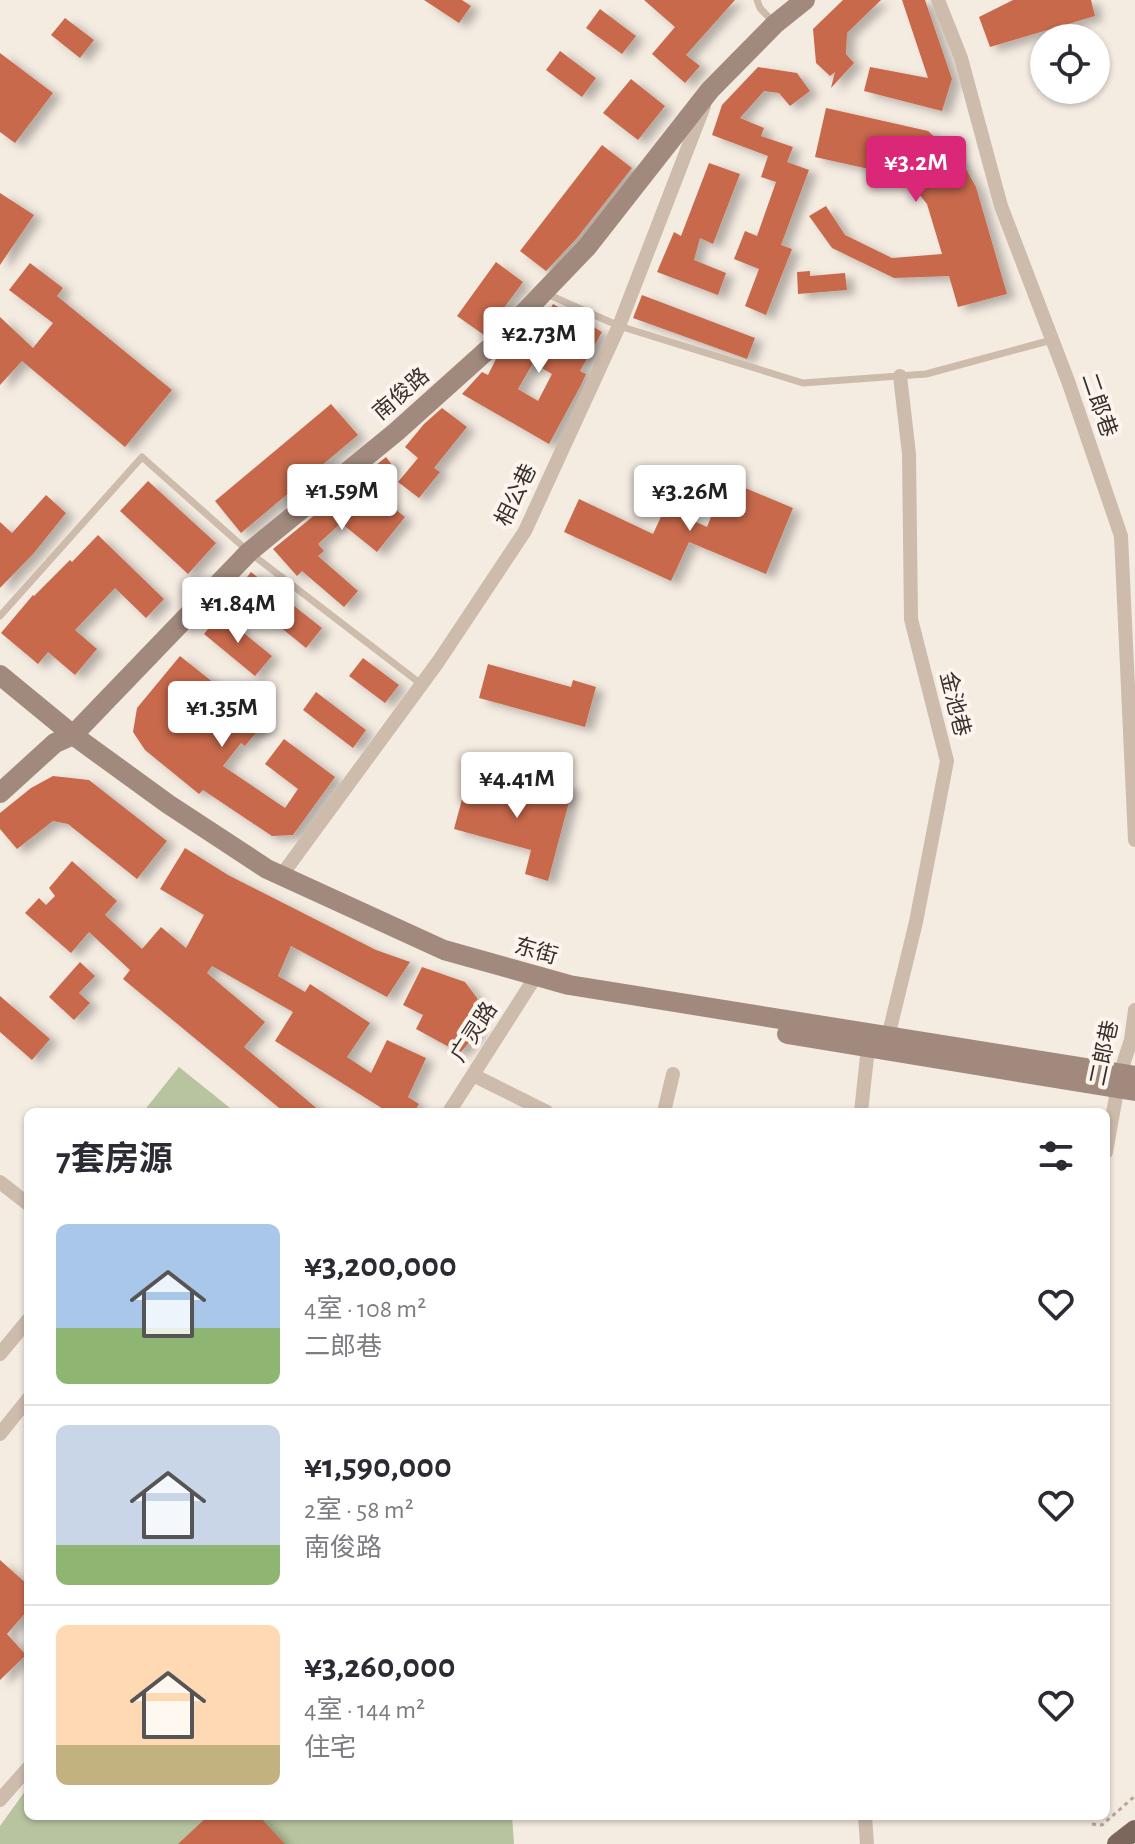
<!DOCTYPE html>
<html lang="zh">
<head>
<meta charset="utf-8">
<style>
  :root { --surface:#fff; --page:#f2f2f3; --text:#2b2b33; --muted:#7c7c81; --line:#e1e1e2; --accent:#db2777 }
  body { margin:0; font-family:"Alegreya Sans","Noto Sans SC",sans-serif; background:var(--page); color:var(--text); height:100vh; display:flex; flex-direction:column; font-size:30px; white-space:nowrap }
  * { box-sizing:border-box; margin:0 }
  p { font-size:26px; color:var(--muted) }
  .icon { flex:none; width:44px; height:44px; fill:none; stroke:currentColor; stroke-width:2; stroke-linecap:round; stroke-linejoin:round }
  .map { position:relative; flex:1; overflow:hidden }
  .panel { position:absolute; left:24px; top:1108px; width:1086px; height:712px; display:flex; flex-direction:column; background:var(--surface); border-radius:12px; box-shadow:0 2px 6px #0004 }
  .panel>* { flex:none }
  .fabs { position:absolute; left:1030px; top:24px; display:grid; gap:16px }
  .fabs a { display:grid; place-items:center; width:80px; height:80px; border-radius:50%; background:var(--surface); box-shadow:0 2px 6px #0004; font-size:40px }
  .price { position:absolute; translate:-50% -68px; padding:0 18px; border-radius:8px; background:#fff; color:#222; font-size:26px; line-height:52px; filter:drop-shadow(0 2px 4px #0008) }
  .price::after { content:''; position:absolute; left:50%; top:48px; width:24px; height:18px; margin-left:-12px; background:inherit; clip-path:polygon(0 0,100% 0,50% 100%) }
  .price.current { background:var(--accent); color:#fff }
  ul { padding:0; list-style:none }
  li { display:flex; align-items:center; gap:24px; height:200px; padding:0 32px }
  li+li { border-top:2px solid var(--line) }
  li span { display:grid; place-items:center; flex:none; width:224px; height:160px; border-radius:12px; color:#555 }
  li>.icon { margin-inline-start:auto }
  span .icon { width:96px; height:96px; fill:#fffc; stroke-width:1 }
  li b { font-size:34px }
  h2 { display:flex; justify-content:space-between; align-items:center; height:96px; padding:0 32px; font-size:34px }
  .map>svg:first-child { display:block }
  .green { fill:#b8c4a0 }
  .building { fill:#c8694b; fill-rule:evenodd; filter:url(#shadow) }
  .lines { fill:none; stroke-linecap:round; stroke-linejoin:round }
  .path { stroke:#b9a596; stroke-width:3; stroke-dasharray:4 4; stroke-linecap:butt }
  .service { stroke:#cdbbac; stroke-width:7 }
  .minor { stroke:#cdbbac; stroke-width:14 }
  .secondary { stroke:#a18a7d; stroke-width:20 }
  .primary { stroke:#7d675c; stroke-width:20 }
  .labels { text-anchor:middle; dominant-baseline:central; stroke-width:8; stroke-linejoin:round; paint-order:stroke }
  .street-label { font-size:22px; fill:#3b302b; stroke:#fbf5ee }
</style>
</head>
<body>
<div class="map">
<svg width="1135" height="1844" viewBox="0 0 1135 1844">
  <defs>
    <filter id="shadow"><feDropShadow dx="8" dy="4.5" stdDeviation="4" flood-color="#0004"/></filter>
  </defs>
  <rect width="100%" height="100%" fill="#f4ebe1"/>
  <path class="green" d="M 179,1067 L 235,1112 L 143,1112 Z
    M 28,1787 L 28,1816 L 512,1816 L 514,1844 L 0,1844 L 0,1826 Z"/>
  <path class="building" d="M 424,0 L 462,0 L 471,6 L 459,23 Z
    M 644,0 L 735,0 L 686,55 L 700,66 L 685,83 L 652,54 L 675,27 Z
    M 843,0 L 881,0 L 847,33 L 846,54 L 854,63 L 831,88 L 835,72 L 830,76 L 816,63 L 813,29 Z
    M 902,0 L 925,0 L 952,79 L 942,111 L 864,91 L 870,67 L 928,78 Z
    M 1013,0 L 1091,0 L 1095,16 L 990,47 L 979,17 Z
    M 600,9 L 636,36 L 622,54 L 586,28 Z
    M 65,18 L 94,40 L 80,58 L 51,35 Z
    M 560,51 L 596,78 L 582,97 L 546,70 Z
    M 0,53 L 53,93 L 15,143 L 0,132 Z
    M 758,67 L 797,73 L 810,91 L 790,106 L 779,93 L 764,91 L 740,118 L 764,128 L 761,136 L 793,147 L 787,162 L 809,170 L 781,245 L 792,249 L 766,315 L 745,306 L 759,269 L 734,259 L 745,231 L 757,236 L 776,182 L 761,177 L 768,156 L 712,135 L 722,105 Z
    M 631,79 L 665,106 L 638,140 L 603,113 Z
    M 826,108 L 928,131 L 962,162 L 976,187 L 1007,294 L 958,307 L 949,276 L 894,278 L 832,248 L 809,216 L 826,206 L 845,235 L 892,258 L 942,254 L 927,204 L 905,177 L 815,157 Z
    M 602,145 L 632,168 L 577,238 L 546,271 L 520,251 Z
    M 709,163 L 740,174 L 713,244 L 700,238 L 694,260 L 726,273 L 718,295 L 657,272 L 674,232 L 681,236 Z
    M 0,193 L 34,215 L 0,265 Z
    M 496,262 L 523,282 L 484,335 L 457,316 Z
    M 30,263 L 63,288 L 57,296 L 172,390 L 125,447 L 22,361 L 0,385 L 0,317 L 33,348 L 53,323 L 9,290 Z
    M 810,271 L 810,276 L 845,273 L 847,290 L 798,294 L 797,272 Z
    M 642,295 L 755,338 L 747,359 L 633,318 Z
    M 553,304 L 602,332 L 580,371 L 586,374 L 581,385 L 549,444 L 462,394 L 482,372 L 488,375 L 496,359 L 507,349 L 513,352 L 530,325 L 538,330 ZM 533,363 L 552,374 L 538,401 L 518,389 Z
    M 331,404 L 358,435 L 241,533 L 215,501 Z
    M 442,408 L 467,427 L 434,468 L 440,472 L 419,498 L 398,482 L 418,458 L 405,447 L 424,424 Z
    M 386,457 L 393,466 L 368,488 L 405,517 L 377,552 L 341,523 L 318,544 L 324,551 L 318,556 L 358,591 L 344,607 L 302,571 L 297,576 L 273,549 Z
    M 726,480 L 793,508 L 766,574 L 689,542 L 671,581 L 564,532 L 579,499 L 653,534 L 665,508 L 707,527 Z
    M 148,481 L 216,543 L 188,574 L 120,511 Z
    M 46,495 L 66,513 L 34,553 L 0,588 L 0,522 L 12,533 Z
    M 98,535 L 164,599 L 146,618 L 115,588 L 75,630 L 97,649 L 75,675 L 48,652 L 38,664 L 1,633 L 33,595 L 34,596 L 70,560 L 72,562 Z
    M 251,572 L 322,628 L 306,648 L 236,591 Z
    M 220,614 L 272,656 L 255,676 L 204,634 Z
    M 180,656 L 264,723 L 245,746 L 241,743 L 223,766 L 285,808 L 298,789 L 265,764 L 284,739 L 335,777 L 293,835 L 272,836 L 203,790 L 199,794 L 145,750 L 133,732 L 137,708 Z
    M 363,658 L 399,685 L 385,703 L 349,676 Z
    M 488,664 L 571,687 L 573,680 L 596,687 L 585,727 L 479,698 Z
    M 316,692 L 366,730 L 353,748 L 303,710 Z
    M 53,776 L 89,780 L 167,841 L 137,879 L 68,824 L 53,821 L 17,849 L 0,829 L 0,813 L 31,788 Z
    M 468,777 L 546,799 L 551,781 L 573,787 L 548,881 L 525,874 L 531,850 L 454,829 Z
    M 185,848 L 228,875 L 376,950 L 410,962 L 387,997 L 291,946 L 278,976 L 305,992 L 310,984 L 370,1023 L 347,1057 L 371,1073 L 387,1040 L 426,1058 L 408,1097 L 419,1104 L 414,1112 L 388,1112 L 275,1041 L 293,1012 L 212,966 L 207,973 L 265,1022 L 244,1047 L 321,1112 L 284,1112 L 123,979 L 130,970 L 89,932 L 71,953 L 25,913 L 39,898 L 46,905 L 55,896 L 49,888 L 72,861 L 117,901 L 105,915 L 142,949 L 161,927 L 186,948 L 204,915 L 160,889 Z
    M 80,962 L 95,976 L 79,993 L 90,1003 L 74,1020 L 49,997 Z
    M 422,967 L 465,982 L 477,998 L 480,1012 L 477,1033 L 460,1053 L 416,1029 L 423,1015 L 403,1005 Z
    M 0,996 L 50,1039 L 32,1060 L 0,1032 Z
    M 0,1560 L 28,1585 L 28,1610 L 7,1634 L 26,1655 L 0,1680 Z
    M 208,1816 L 259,1816 L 285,1844 L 178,1844 Z"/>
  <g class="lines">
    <path class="path" d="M 1092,1824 L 1102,1825 L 1135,1796"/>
    <path class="service" d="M 757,0 L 760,8 L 774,23
      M 547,294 L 619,326 L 803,383 L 926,374 L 1052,340
      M 0,616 L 142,457 L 249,552 L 421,684"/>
    <path class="minor" d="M 938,0 L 961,58 L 1001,206 L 1068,381 L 1121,536 L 1135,840
      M 281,876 L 438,662 L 525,531 L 619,326 L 704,106
      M 888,1037 L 916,922 L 947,761 L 911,619 L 909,454 L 900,376
      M 473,1075 L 547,1112
      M 449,1112 L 536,976
      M 664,1112 L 673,1074
      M 861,1112 L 869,1038
      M 1106,1152 L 1120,1074 L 1131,1040 L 1135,1010
      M 0,1182 L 28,1204
      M 0,1354 L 28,1320
      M 0,1434 L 28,1399
      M 0,1800 L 28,1768
      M 865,1816 L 867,1844"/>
    <path class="secondary" d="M 0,675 L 73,735 L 168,804 L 267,869 L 444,950 L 569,985 L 1135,1076
      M 0,793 L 55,743 L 73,735 L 249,552 L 396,432 L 494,344 L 587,247 L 710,90 L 775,24 L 805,0
      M 787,1034 L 1135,1091"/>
    <path class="primary" d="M 1117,1844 L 1135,1830"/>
  </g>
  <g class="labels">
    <g class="street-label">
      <text transform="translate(401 394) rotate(-41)">南俊路</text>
      <text transform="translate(1099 405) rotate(71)">二郎巷</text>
      <text transform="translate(516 495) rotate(-64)">相公巷</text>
      <text transform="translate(955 704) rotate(76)">金池巷</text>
      <text transform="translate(536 951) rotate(16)">东街</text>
      <text transform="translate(474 1032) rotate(-57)">广灵路</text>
      <text transform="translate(1104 1053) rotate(-78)">二郎巷</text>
    </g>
  </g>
</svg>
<div class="fabs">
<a><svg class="icon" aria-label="locate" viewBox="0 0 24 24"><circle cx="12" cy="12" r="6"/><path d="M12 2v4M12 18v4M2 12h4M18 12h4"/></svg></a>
</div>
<b class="price current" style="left:916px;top:204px">¥3.2M</b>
<b class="price" style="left:539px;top:375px">¥2.73M</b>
<b class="price" style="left:342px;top:532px">¥1.59M</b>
<b class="price" style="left:690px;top:533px">¥3.26M</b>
<b class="price" style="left:238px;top:645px">¥1.84M</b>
<b class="price" style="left:222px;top:749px">¥1.35M</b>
<b class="price" style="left:517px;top:820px">¥4.41M</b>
<section class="panel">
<h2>7套房源<svg class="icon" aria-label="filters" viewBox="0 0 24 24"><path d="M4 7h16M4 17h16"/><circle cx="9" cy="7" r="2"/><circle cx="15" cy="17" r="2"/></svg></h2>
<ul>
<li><span style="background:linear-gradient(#a9c7e8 65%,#8fb573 0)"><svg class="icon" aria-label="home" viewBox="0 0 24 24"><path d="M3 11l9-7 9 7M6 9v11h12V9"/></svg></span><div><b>¥3,200,000</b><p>4室 · 108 m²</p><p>二郎巷</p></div><svg class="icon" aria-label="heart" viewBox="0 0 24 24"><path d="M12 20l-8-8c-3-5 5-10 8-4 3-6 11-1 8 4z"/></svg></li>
<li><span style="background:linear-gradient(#c9d6e8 75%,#8fb573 0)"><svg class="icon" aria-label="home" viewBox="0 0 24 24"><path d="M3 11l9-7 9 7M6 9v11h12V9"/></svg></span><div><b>¥1,590,000</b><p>2室 · 58 m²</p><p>南俊路</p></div><svg class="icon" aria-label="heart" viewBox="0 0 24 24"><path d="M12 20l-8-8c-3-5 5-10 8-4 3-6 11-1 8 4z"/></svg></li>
<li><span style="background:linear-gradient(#ffd9b3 75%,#c2b280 0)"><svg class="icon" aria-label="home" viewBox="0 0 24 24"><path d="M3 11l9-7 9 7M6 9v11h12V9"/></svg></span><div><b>¥3,260,000</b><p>4室 · 144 m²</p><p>住宅</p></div><svg class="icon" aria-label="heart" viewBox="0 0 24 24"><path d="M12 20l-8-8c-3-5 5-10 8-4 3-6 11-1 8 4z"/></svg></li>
</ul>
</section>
</div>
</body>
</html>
